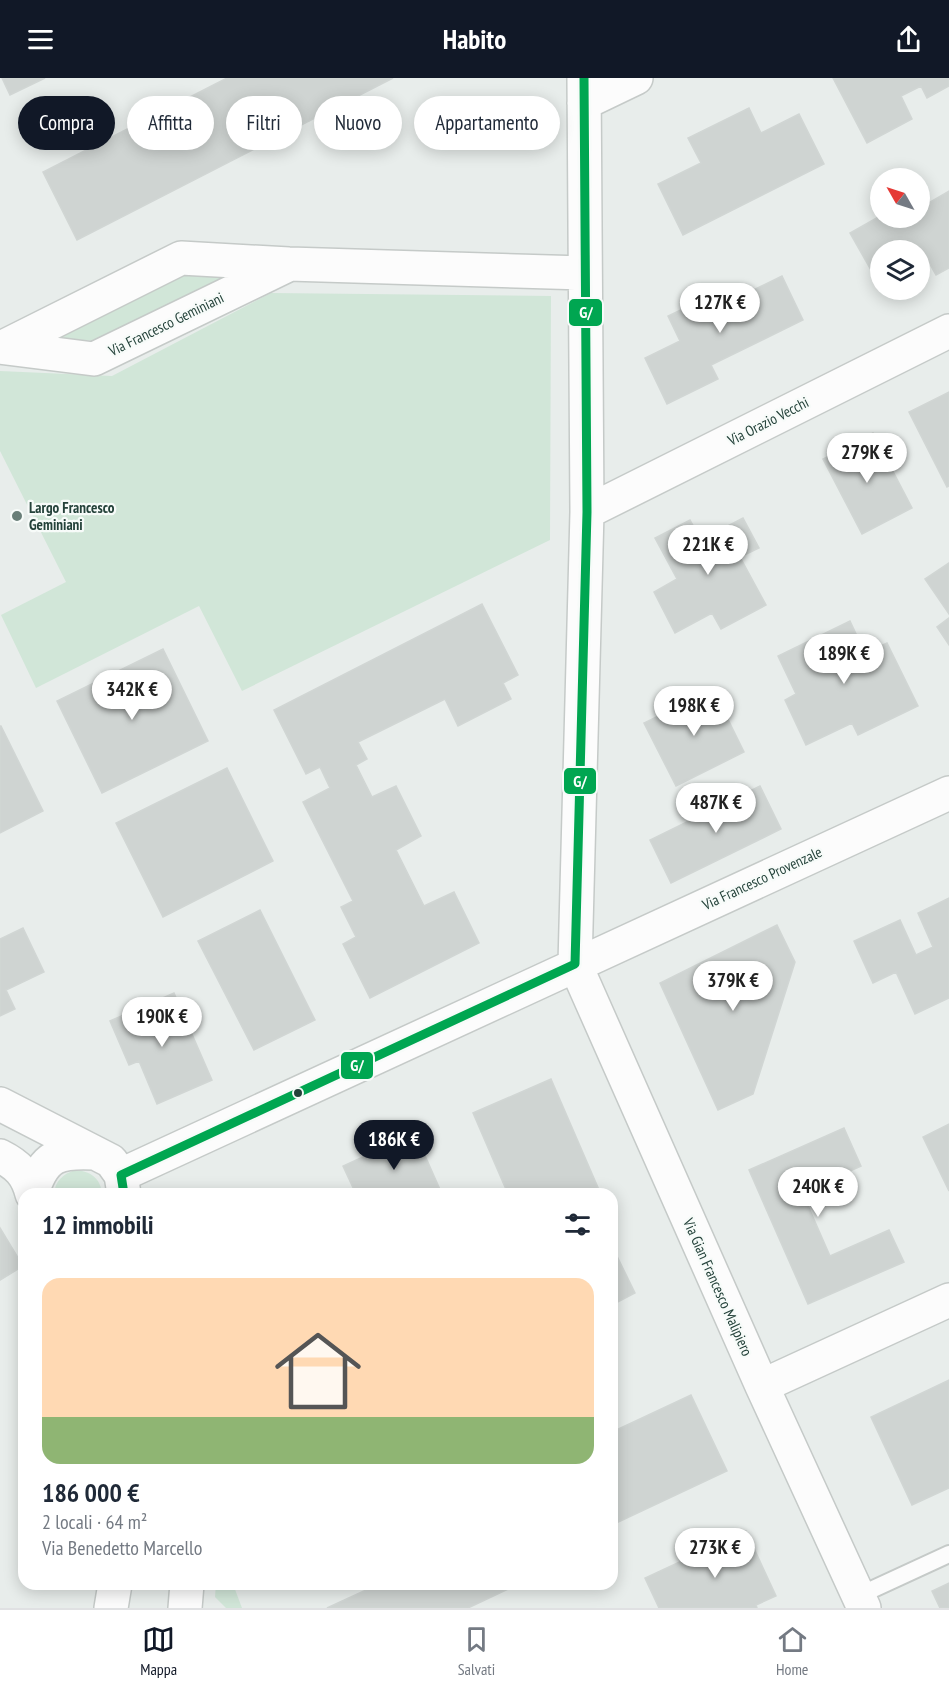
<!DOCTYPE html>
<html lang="it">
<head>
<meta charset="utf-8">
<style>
  :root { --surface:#fff; --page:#f2f2f3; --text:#1f2937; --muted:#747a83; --line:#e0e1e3; --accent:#111827 }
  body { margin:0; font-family:"PT Sans Narrow",sans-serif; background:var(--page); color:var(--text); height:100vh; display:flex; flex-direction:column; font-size:22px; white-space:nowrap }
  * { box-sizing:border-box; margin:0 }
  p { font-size:20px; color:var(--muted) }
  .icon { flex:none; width:33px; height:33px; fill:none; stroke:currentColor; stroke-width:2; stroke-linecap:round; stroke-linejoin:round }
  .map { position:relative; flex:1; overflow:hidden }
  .details { position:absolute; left:18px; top:1110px; width:600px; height:402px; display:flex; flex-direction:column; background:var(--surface); border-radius:18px; box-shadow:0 3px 15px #0003 }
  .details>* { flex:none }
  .guide { position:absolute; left:18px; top:18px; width:600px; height:54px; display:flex; gap:12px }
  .needle { width:39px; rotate:309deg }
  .fabs { position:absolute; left:870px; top:90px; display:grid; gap:12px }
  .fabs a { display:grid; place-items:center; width:60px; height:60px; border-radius:50%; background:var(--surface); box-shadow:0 3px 15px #0003; font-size:30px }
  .price { position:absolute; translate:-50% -51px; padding:0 14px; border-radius:21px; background:#fff; color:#222; font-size:20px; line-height:39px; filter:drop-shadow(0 2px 3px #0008) }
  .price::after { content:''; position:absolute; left:50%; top:36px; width:18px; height:14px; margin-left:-9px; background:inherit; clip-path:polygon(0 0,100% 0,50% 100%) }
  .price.selected { background:var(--accent); color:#fff }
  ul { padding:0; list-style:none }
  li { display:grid; align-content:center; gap:12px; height:318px; padding:0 24px }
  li+li { border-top:2px solid var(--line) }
  li span { display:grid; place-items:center; height:186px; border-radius:18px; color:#555 }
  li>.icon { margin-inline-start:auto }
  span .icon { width:108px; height:108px; fill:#fffc; stroke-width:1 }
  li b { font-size:26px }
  h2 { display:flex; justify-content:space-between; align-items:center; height:72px; padding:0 24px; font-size:26px }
  .tag { padding:0 21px; border-radius:27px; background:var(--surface); box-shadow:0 3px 15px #0003; font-size:21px; line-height:54px }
  .tag.selected { background:var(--accent); color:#fff }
  header { display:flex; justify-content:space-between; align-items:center; height:78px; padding:0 24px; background:var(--accent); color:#fff; font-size:27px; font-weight:800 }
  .tab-bar { display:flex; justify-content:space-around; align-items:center; height:84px; border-top:2px solid var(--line); background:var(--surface); font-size:16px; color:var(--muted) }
  .tab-bar a { display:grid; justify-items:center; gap:3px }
  .tab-bar .selected { color:var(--accent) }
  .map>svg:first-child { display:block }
  .green { fill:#d1e6d8 }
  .building { fill:#cfd4d2; stroke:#d1d6d4; stroke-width:1.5 }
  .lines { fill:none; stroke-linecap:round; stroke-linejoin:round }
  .service-casing { stroke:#c5cac8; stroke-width:20 }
  .minor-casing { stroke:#c5cac8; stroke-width:36 }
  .tertiary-casing { stroke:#c5cac8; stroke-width:36 }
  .service { stroke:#fcfcfc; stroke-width:16 }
  .minor { stroke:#fcfcfc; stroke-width:33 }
  .tertiary { stroke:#fcfcfc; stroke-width:33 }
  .bus-1-casing { stroke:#f7fbf9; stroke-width:14 }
  .bus-1 { stroke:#00a651; stroke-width:9 }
  .poi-dot { fill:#697e78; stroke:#f7fbf9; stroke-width:2 }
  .bus-dot { fill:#24423a; stroke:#f7fbf9; stroke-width:2 }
  .labels { text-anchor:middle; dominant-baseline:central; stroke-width:4.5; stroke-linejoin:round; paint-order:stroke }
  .street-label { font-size:15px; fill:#24423a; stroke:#f7fbf9 }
  .poi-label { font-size:15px; font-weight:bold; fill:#24423a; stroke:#f7fbf9; text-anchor:start }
  .line-badge { stroke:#f7fbf9; stroke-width:2 }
  .badge-label { font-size:16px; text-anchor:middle; font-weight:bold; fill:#fff }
</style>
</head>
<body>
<header><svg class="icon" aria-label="menu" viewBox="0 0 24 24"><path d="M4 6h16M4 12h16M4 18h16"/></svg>Habito<svg class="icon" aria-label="share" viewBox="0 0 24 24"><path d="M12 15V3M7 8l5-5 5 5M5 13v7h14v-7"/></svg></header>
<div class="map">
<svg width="949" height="1530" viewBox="0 0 949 1530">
  <rect width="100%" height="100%" fill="#e8edeb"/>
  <path class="green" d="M 184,192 L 234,194 L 96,263 L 45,260 Z
    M 271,215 L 551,218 L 550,462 L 242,613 L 199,528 L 36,610 L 1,537 L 66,504 L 0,373 L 0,293 L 112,298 Z
    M 75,1092 C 90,1093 101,1100 102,1116 L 54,1116 C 55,1103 63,1096 75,1092 Z
    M 216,1506 L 233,1506 L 242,1530 L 226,1530 L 215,1519 Z"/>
  <path class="building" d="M 2,0 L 45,0 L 10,17 Z
    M 227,0 L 393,0 L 77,162 L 43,94 Z
    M 833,0 L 949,0 L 949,8 L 927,20 L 921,8 L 901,18 L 912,41 L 867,65 Z
    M 749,30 L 761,55 L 799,36 L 824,86 L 683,157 L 658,106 L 701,85 L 688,60 Z
    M 949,113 L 949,190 L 936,197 L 927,181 L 920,186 L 920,172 L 880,172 L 880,208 L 850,155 L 880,138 L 880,140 L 920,140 L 920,130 Z
    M 782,198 L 803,242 L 711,287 L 718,301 L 667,326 L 645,280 L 680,263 L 668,238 L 735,206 L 741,218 Z
    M 949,314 L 949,408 L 947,409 L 909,334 Z
    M 873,355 L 912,430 L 862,456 L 823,381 Z
    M 743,440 L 759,470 L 740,479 L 766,527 L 721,551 L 712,535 L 675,555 L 654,514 L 677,501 L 655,460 L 690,442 L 701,462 Z
    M 949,485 L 949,536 L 925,501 Z
    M 482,526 L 518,597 L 503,605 L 511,621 L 458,648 L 445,621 L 358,664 L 367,681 L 356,687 L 372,719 L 396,708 L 421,758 L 396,772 L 424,828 L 454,814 L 479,865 L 370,920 L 343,866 L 356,859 L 341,829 L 353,823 L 303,724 L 330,710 L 320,689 L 306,696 L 274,632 Z
    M 949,540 L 949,567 L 937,549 Z
    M 850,543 L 865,575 L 887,565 L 918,628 L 858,657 L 852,645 L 806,667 L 785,622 L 796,616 L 778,578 Z
    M 163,571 L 208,663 L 102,715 L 57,623 Z
    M 713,611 L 744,674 L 676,708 L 644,645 Z
    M 1,648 L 43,733 L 0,755 L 0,648 Z
    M 227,690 L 273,783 L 163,839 L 116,745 Z
    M 760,708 L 781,751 L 671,805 L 650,762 Z
    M 949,820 L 949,920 L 915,936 L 896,894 L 873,905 L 854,863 L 900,842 L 916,877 L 933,869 L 918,835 Z
    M 260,832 L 315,942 L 254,972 L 198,863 Z
    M 777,847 L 795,884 L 753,1016 L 718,1032 L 660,905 Z
    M 23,850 L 44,894 L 6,912 L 15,931 L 0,938 L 0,861 Z
    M 174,915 L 212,1002 L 157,1026 L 139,983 L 129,987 L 110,943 Z
    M 551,1001 L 599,1112 L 591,1116 L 508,1116 L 473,1035 Z
    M 949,1046 L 949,1113 L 923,1059 Z
    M 844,1050 L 861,1088 L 802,1114 L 830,1178 L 889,1152 L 904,1184 L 808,1226 L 749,1092 Z
    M 415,1055 L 442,1116 L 356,1116 L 343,1088 Z
    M 0,1150 L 23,1188 L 0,1202 Z
    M 613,1170 L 635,1215 L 612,1227 L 612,1171 Z
    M 949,1302 L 949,1410 L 912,1427 L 871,1339 Z
    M 691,1317 L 727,1393 L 612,1447 L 612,1354 Z
    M 746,1453 L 776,1518 L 756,1527 L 757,1530 L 659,1530 L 645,1500 Z
    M 949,1505 L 949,1530 L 940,1530 L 932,1513 Z
    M 379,1506 L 519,1506 L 468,1530 L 327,1530 Z"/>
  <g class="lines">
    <g class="service-casing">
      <path id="service" d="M 858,1518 L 949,1476"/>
    </g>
    <g class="minor-casing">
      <path id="minor" d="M 584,0 L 587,434 L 575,886 L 762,1308 L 864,1530
        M 584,25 L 636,0
        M 0,269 L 94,281 L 288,187
        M 3,269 L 181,180 L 289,186 L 584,195
        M 587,434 L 949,253
        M 121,1097 L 949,715
        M 762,1308 L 949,1222"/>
    </g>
    <g class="tertiary-casing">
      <path id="tertiary" d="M 0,1026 L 111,1083 L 121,1097 L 124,1116
        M 0,1078 C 18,1087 27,1096 32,1116
        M 32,1115 C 44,1077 58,1073 95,1075
        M 111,1530 L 115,1506
        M 185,1530 L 187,1506"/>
    </g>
    <use href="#service" class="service"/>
    <use href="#minor" class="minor"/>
    <use href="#tertiary" class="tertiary"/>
    <g class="bus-1-casing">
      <path id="bus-1" d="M 124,1116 L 121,1097 L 575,886 L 587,434 L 584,0"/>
    </g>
    <use href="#bus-1" class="bus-1"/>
  </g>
  <circle class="poi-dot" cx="17" cy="438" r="6"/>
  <circle class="bus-dot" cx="298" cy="1015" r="5"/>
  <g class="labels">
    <g class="street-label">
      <text transform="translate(166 246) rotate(-26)">Via Francesco Geminiani</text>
      <text transform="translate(768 343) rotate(-27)">Via Orazio Vecchi</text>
      <text transform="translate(762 800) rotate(-25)">Via Francesco Provenzale</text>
      <text transform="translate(718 1209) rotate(66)">Via Gian Francesco Malipiero</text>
    </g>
    <g class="poi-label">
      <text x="29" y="429">Largo Francesco<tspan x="29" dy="17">Geminiani</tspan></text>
    </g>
  </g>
  <g class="line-badge">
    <rect x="568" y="220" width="35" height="29" rx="6" fill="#00a651"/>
    <rect x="563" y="689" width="34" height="28" rx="6" fill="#00a651"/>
    <rect x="340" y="973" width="34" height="29" rx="6" fill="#00a651"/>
  </g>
  <g class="badge-label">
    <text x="586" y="240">G/</text>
    <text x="580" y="709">G/</text>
    <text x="357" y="993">G/</text>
  </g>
</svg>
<div class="fabs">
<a><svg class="needle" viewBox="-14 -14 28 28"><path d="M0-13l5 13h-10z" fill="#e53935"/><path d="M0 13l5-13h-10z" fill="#747a83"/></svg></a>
<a><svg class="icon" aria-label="layers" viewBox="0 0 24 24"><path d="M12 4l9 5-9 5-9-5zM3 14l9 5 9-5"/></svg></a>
</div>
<b class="price" style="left:720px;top:256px">127K €</b>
<b class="price" style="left:867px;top:406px">279K €</b>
<b class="price" style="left:708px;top:498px">221K €</b>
<b class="price" style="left:844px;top:607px">189K €</b>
<b class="price" style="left:132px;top:643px">342K €</b>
<b class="price" style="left:694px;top:659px">198K €</b>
<b class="price" style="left:716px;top:756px">487K €</b>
<b class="price" style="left:733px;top:934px">379K €</b>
<b class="price" style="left:162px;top:970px">190K €</b>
<b class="price selected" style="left:394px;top:1093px">186K €</b>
<b class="price" style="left:818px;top:1140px">240K €</b>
<b class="price" style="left:715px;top:1501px">273K €</b>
<div class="guide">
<a class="tag selected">Compra</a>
<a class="tag">Affitta</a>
<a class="tag">Filtri</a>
<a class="tag">Nuovo</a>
<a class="tag">Appartamento</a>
</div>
<section class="details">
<h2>12 immobili<svg class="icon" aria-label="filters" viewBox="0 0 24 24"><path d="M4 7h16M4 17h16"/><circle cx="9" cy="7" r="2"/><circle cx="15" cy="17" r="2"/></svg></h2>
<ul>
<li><span style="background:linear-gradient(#ffd9b3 75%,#8fb573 0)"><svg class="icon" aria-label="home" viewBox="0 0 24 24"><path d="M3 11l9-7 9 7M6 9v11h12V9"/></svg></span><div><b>186 000 €</b><p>2 locali · 64 m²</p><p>Via Benedetto Marcello</p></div></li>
</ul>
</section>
</div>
<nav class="tab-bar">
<a class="selected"><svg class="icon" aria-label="map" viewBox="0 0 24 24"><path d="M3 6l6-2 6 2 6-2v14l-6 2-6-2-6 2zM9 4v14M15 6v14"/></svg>Mappa</a>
<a><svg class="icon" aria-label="saved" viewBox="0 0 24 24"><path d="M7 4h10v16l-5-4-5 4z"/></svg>Salvati</a>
<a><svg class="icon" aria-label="home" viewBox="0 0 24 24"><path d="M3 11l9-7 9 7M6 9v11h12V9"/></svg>Home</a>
</nav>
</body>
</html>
